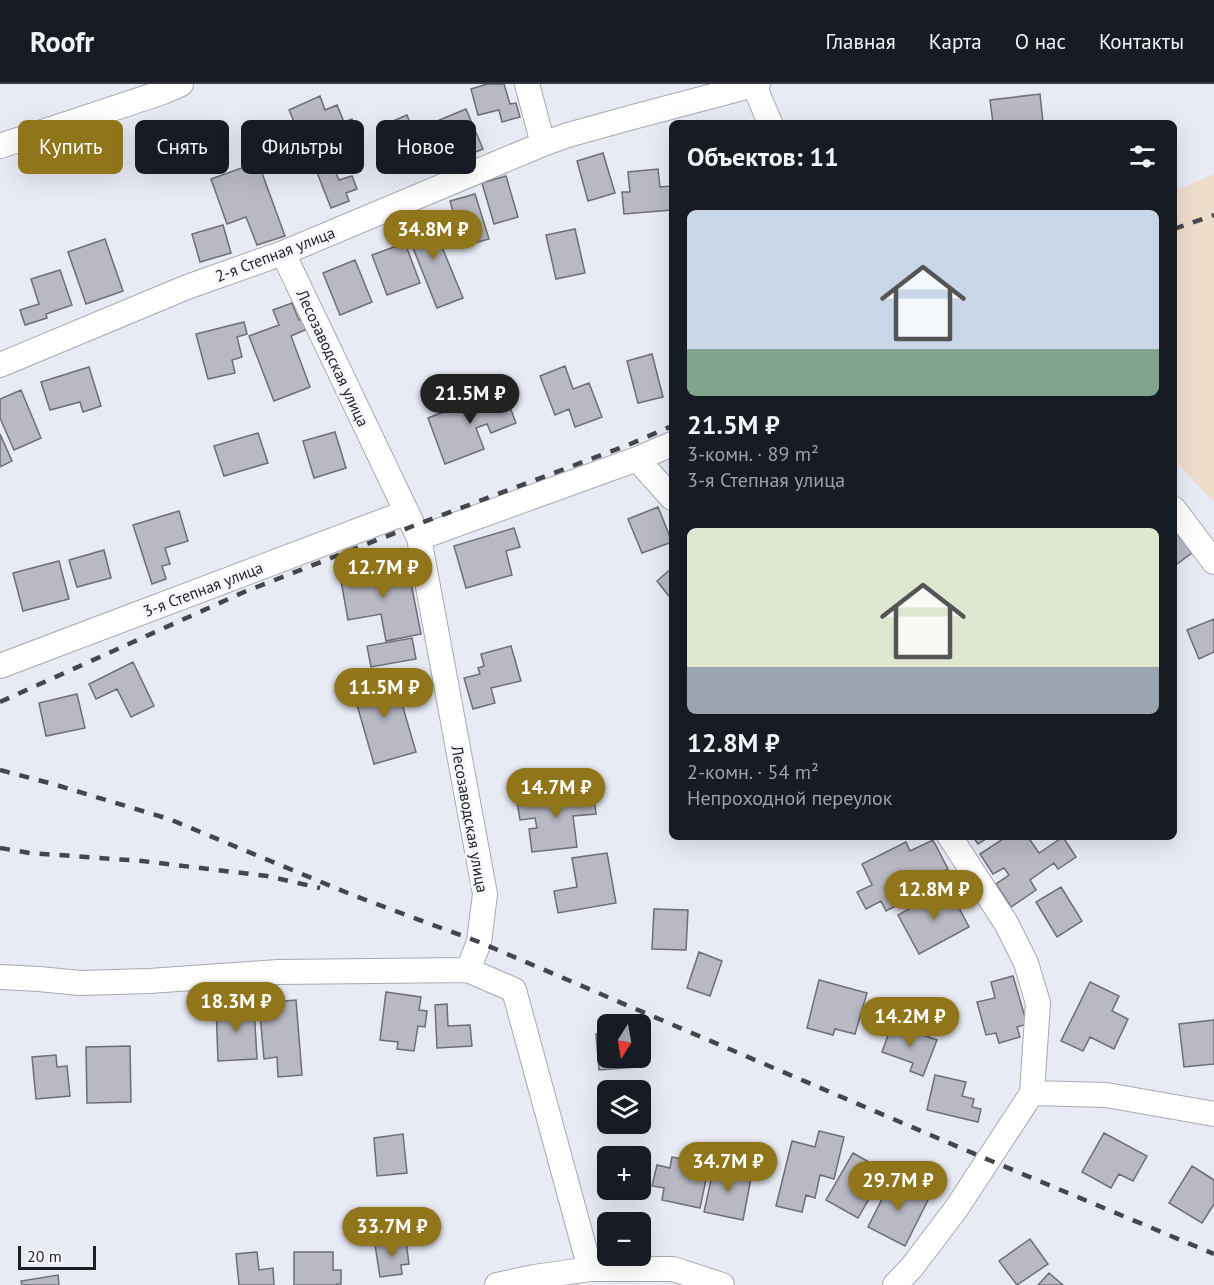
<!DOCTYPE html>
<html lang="ru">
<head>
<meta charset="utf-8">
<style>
  :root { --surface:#171b24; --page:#242831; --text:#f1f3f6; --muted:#9ea1a6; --line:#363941; --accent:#90751a }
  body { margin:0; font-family:"PT Sans",sans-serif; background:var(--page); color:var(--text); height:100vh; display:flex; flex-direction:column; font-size:22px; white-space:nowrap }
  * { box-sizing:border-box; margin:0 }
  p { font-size:20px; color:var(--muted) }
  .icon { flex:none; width:33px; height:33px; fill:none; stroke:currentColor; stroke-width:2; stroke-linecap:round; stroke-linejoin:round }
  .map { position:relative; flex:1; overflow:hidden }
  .sheet { position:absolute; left:669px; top:36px; width:508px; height:720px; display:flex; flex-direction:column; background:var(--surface); border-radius:9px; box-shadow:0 6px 24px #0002 }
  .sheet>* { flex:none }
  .guide { position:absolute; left:18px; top:36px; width:561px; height:54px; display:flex; gap:12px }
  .needle { width:39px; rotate:191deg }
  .tools { position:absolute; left:597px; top:930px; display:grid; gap:12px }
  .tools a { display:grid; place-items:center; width:54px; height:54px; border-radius:9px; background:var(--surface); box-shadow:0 6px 24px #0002; font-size:30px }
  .scale { position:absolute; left:18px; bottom:15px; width:78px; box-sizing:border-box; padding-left:6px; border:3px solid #1f2024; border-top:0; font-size:16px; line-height:21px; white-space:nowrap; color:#1f2024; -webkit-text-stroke:4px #f6f7fd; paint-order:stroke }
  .price { position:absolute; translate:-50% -51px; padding:0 14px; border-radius:21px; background:var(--accent); color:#fff; font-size:20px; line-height:39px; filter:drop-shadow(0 2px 3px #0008) }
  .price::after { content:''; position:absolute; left:50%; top:36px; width:18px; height:14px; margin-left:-9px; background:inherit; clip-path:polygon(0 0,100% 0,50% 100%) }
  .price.selected { background:#222; color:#fff }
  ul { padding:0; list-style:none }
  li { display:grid; align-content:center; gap:12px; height:318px; padding:0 18px }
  li span { display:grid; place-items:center; height:186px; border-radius:9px; color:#555 }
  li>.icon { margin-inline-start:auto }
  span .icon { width:108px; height:108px; fill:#fffc; stroke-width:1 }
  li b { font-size:26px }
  h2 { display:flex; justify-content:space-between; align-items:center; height:72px; padding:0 18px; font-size:26px }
  .chip { padding:0 21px; border-radius:9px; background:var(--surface); box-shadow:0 6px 24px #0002; font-size:21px; line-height:54px }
  .chip.selected { background:var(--accent); color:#fff }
  header { display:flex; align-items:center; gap:36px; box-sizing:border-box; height:84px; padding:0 30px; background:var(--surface); border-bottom:2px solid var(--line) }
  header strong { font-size:28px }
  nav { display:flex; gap:33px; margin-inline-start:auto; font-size:21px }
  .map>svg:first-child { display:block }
  .industrial { fill:#efddcc }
  .building { fill:#b8b9c3; stroke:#6d6e76; stroke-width:1.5 }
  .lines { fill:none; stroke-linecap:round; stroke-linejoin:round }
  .minor-casing { stroke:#a7a8b2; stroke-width:26 }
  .minor { stroke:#fff; stroke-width:24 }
  .rail { stroke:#45464c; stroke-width:4.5; stroke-dasharray:10 10; stroke-linecap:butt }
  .labels { text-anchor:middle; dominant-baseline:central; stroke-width:6; stroke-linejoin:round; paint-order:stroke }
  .street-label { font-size:16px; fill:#1f2024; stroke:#f6f7fd }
</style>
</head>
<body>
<header>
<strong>Roofr</strong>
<nav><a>Главная</a><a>Карта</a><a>О нас</a><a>Контакты</a></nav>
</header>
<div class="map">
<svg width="1214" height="1201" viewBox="0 0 1214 1201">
  <rect width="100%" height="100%" fill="#e8eaf4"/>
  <path class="industrial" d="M 1214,90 L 1214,418 L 1174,376 L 1175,107 Z"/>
  <path class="building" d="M 487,0 L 504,0 L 510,20 L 516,19 L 520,33 L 502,38 L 499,26 L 478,31 L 471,5 Z
    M 1040,10 L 1043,39 L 993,39 L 990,16 Z
    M 320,12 L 325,26 L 337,21 L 344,38 L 352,35 L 361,56 L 311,77 L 289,26 Z
    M 466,25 L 483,65 L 461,74 L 456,62 L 400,85 L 394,71 L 405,66 L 393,37 L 407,31 L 413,47 Z
    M 603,69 L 615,109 L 588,117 L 577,77 Z
    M 330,74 L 339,96 L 352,92 L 357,105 L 346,109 L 349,117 L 331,124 L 314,81 Z
    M 258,78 L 285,152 L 257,161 L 246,133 L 227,140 L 211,95 Z
    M 658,85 L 660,103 L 671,102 L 672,126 L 624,130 L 622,108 L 630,108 L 628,88 Z
    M 506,92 L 518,133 L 494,140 L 482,99 Z
    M 475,110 L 489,155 L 463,162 L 450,117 Z
    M 428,129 L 463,214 L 437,224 L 403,139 Z
    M 223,141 L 231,169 L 200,178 L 192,150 Z
    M 575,145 L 585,189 L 556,195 L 546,151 Z
    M 105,155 L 123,207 L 86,220 L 68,168 Z
    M 405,159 L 420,199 L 387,211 L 372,171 Z
    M 355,176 L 372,218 L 340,231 L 323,189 Z
    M 60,186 L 72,221 L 46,230 L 47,234 L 25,241 L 20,226 L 39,220 L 31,195 Z
    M 292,219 L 299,236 L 303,235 L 307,245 L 291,252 L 310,303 L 274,317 L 249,252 L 279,241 L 273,226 Z
    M 244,238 L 247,250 L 237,253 L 242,273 L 232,276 L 235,289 L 208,295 L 196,250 Z
    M 652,270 L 663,313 L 638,319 L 627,277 Z
    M 565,282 L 573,305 L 589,299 L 602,333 L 575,343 L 569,325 L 555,331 L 540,292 Z
    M 89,283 L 101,322 L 83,328 L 80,318 L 50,326 L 41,298 Z
    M 503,305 L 516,339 L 491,349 L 487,340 L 476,344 L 484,365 L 445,380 L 428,334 Z
    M 21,306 L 41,354 L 14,366 L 0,334 L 0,315 Z
    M 335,348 L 346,384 L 314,394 L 303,357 Z
    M 258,349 L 268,379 L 224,392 L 214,362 Z
    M 0,350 L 12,377 L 0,383 Z
    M 658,423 L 672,458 L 642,469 L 628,435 Z
    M 179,427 L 188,457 L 165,464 L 170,480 L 162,482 L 166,495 L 152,500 L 133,441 Z
    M 514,444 L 520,463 L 506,467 L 512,491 L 466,504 L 454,462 Z
    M 1174,445 L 1192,469 L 1174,482 Z
    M 104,466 L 111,494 L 77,503 L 69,476 Z
    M 59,477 L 69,515 L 23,527 L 13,489 Z
    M 407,479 L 421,550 L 386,557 L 381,530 L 348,536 L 340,491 Z
    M 672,484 L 672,516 L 657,497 Z
    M 1214,535 L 1214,568 L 1199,575 L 1187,546 Z
    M 412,554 L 416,575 L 371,583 L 367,562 Z
    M 511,562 L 521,597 L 491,604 L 495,619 L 473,625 L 464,594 L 480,590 L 478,584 L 484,582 L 481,570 Z
    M 133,578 L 154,622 L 131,633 L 117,605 L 96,615 L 89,600 Z
    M 393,589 L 416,668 L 374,680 L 353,607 L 367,603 L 366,597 Z
    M 77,610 L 85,644 L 46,652 L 39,619 Z
    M 593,707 L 596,730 L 573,732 L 577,763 L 532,768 L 529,745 L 537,744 L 535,734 L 520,736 L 517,717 Z
    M 973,753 L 989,753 L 978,760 Z
    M 1006,753 L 1028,753 L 1039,769 L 1063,753 L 1076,773 L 1058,785 L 1054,779 L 1030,796 L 1036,806 L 1011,823 L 996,800 L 1009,791 L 1004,784 L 993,790 L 980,770 Z
    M 933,756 L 948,785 L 921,799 L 925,807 L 886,827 L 881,817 L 866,825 L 857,808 L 872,801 L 862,780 L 906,758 L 910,767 Z
    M 607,769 L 616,819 L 558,829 L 554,807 L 577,803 L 572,774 Z
    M 948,803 L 969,843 L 919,870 L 898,831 Z
    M 1061,803 L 1082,837 L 1057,853 L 1036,818 Z
    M 654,825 L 688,826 L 686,866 L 652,865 Z
    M 699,868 L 722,877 L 710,912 L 687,904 Z
    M 1013,892 L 1027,940 L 1017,943 L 1020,953 L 999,959 L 996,949 L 986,951 L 977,918 L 995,914 L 991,898 Z
    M 819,896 L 867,909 L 855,950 L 835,945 L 833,951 L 807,944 Z
    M 1090,898 L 1119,912 L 1112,927 L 1128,935 L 1114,965 L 1090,953 L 1083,967 L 1061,957 Z
    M 386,908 L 421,913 L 419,926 L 427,927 L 425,943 L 418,942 L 414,967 L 397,965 L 398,958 L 380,956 Z
    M 296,916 L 302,991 L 278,993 L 277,973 L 264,975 L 259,919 Z
    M 447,920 L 448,942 L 470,941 L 472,962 L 437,964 L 435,921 Z
    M 254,922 L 257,975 L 218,977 L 216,923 Z
    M 1214,936 L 1214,980 L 1184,983 L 1179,940 Z
    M 892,940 L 937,956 L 923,992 L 910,987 L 913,979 L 882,968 Z
    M 608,949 L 608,974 L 636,974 L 637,983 L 599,986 L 596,950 Z
    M 130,962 L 131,1018 L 87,1019 L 86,963 Z
    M 56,971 L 57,983 L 67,982 L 70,1012 L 36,1015 L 32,973 Z
    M 935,991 L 966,998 L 962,1012 L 974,1015 L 972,1023 L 981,1025 L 978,1038 L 927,1026 Z
    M 819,1047 L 844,1053 L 834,1095 L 820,1091 L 815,1114 L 806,1111 L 802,1128 L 776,1122 L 792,1057 L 815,1063 Z
    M 1104,1049 L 1147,1072 L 1133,1097 L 1119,1090 L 1111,1104 L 1082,1088 Z
    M 403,1050 L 407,1089 L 377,1092 L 374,1054 Z
    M 853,1069 L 885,1087 L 858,1134 L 826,1116 Z
    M 672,1073 L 709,1081 L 700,1124 L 662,1116 L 664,1104 L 652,1102 L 657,1081 L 670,1084 Z
    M 714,1082 L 752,1089 L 743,1136 L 704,1128 Z
    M 1192,1082 L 1214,1096 L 1214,1120 L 1202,1139 L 1169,1119 Z
    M 892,1095 L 929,1114 L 905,1162 L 868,1143 Z
    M 1030,1155 L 1048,1180 L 1017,1201 L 999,1177 Z
    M 406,1157 L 409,1180 L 401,1181 L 402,1190 L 380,1193 L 375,1161 Z
    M 257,1168 L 259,1186 L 273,1184 L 274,1201 L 239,1201 L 236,1170 Z
    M 294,1168 L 333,1168 L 333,1186 L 341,1186 L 341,1200 L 337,1200 L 337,1201 L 294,1201 Z
    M 1049,1189 L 1063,1201 L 1038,1201 Z
    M 58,1191 L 59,1201 L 22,1201 L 21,1197 Z"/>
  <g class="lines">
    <g class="minor-casing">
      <path id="minor" d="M 527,0 L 543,60
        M 754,1 L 770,39
        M 0,62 L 163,8 L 181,0
        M 283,169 L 419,454 L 485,810 L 479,858 L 468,886 L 514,906 L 590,1185
        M 0,281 L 187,203 L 283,169 L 543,60 L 568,51 L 633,33 L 758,0
        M 637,375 L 672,414
        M 1174,425 L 1214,478
        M 419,454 L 637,375 L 672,360
        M 0,582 L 407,428
        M 0,893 L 39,895 L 80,899 L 149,897 L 278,888 L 468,886
        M 1032,1009 L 1106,1011 L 1214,1030
        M 497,1201 L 534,1193 L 590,1185 L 673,1185 L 722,1201
        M 895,1201 L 912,1183 L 956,1125 L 1032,1009 L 1038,919 L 1026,879 L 1006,839 L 950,753"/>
    </g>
    <use href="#minor" class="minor"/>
    <path class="rail" d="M 1174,145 L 1214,131
      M 0,618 L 244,508 L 413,442 L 628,361 L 672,342
      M 0,686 L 53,700 L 169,735 L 355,812 L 479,858 L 989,1076 L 1214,1170
      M 0,764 L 30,769 L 142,777 L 267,792 L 320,804"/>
  </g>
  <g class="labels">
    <g class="street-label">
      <text transform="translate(275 170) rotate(-21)">2-я Степная улица</text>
      <text transform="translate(333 274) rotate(65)">Лесозаводская улица</text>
      <text transform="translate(203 505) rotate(-21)">3-я Степная улица</text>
      <text transform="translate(470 735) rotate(80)">Лесозаводская улица</text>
    </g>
  </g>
</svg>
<div class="tools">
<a><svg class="needle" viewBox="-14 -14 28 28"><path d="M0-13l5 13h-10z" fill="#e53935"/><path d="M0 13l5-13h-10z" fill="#9ea1a6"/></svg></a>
<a><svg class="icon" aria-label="layers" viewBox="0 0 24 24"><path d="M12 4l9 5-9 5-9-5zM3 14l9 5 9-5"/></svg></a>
<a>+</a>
<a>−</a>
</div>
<div class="scale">20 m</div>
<b class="price" style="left:433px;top:177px">34.8M ₽</b>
<b class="price selected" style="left:470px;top:341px">21.5M ₽</b>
<b class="price" style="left:383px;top:515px">12.7M ₽</b>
<b class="price" style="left:384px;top:635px">11.5M ₽</b>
<b class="price" style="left:556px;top:735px">14.7M ₽</b>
<b class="price" style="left:934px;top:837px">12.8M ₽</b>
<b class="price" style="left:236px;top:949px">18.3M ₽</b>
<b class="price" style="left:910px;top:964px">14.2M ₽</b>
<b class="price" style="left:728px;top:1109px">34.7M ₽</b>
<b class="price" style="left:898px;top:1128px">29.7M ₽</b>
<b class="price" style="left:392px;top:1174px">33.7M ₽</b>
<div class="guide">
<a class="chip selected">Купить</a>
<a class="chip">Снять</a>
<a class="chip">Фильтры</a>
<a class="chip">Новое</a>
</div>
<section class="sheet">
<h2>Объектов: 11<svg class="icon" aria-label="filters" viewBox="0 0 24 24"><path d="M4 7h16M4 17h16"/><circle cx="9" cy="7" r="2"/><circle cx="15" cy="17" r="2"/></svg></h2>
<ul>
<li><span style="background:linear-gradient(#c9d6e8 75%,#7fa58c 0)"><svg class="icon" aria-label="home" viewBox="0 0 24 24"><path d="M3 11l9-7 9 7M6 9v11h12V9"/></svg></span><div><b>21.5M ₽</b><p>3-комн. · 89 m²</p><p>3-я Степная улица</p></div></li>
<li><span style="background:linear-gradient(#dfe7d0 75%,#9aa5b1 0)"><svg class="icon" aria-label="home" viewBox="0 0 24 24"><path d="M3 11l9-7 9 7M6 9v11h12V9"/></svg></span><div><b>12.8M ₽</b><p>2-комн. · 54 m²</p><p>Непроходной переулок</p></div></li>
</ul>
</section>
</div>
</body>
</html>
